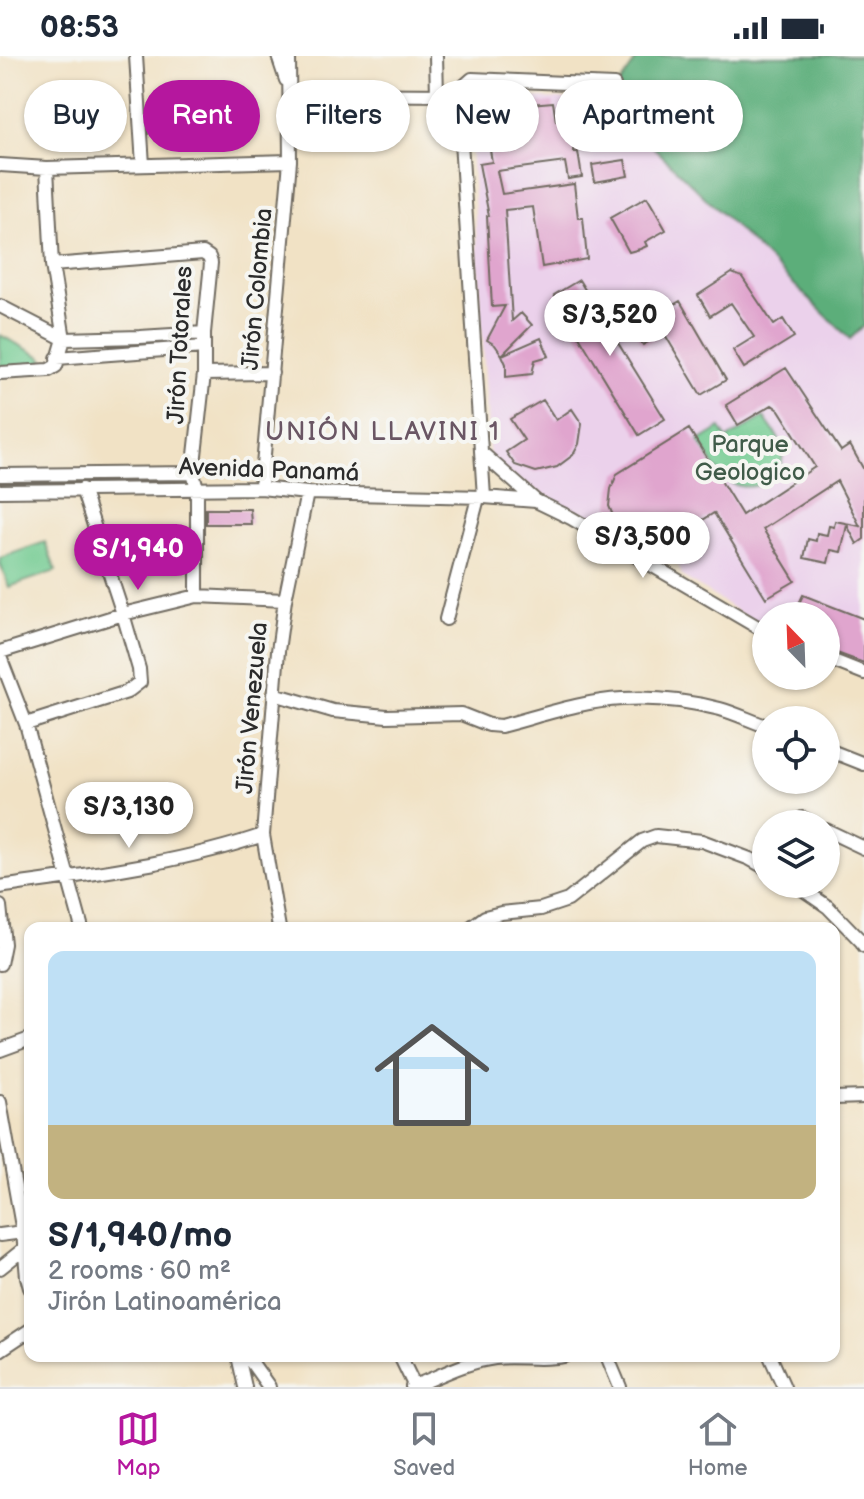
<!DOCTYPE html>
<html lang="en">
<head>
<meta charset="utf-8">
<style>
  :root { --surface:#fff; --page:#f2f2f3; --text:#1f2937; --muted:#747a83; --line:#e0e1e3; --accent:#b5179e }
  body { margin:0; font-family:"Balsamiq Sans",sans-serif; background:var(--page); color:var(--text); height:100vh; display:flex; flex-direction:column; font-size:30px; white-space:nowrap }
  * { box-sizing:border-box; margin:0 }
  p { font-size:26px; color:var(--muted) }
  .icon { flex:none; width:44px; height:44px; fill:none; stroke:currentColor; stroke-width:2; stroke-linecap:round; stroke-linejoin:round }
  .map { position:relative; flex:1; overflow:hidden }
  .sheet { position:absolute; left:24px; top:866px; width:816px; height:440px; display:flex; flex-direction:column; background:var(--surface); border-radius:16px; box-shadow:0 2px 6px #0004 }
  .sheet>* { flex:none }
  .banner { position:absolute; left:24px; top:24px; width:816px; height:72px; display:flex; gap:16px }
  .needle { width:52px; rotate:337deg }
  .tools { position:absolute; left:752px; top:546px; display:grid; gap:16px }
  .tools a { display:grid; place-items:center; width:88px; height:88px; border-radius:50%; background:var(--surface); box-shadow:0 2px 6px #0004; font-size:40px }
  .price { position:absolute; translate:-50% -68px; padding:0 18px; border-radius:28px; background:#fff; color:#222; font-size:26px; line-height:52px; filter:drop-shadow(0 2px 4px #0008) }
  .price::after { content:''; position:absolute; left:50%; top:48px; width:24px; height:18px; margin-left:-12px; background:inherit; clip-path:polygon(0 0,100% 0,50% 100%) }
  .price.selected { background:var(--accent); color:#fff }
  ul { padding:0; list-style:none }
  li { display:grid; align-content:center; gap:16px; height:424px; padding:0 24px }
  li span { display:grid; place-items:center; height:248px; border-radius:16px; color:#555 }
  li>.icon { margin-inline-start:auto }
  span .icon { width:144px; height:144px; fill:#fffc; stroke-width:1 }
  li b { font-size:34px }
  .pill { padding:0 28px; border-radius:36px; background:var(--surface); box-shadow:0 2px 6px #0004; font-size:28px; line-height:72px }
  .pill.selected { background:var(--accent); color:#fff }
  .status { display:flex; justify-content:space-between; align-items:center; height:56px; padding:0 40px; background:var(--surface); direction:ltr }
  .status svg { height:22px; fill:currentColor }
  .tab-bar { display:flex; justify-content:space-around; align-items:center; height:112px; border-top:2px solid var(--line); background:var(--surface); font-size:22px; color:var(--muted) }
  .tab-bar a { display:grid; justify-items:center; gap:4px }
  .tab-bar .selected { color:var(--accent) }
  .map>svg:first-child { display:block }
  .built { fill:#ebd1eb }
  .green { fill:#71ca90; stroke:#4e7a5e; stroke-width:2 }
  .forest { fill:#5cae7a; stroke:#446c52; stroke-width:2 }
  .building { fill:#e0a5ce }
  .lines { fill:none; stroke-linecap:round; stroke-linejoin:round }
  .minor-casing { stroke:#706b61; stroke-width:16 }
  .minor { stroke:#fff; stroke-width:12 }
  .labels { text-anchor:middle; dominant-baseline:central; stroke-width:8; stroke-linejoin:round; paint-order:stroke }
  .street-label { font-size:24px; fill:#2b2b2b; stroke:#f6f6f2 }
  .park-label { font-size:24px; fill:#405b49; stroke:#f6f6f2 }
  .neighbourhood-label { font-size:26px; letter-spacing:2px; fill:#6a5664; stroke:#f6f6f2 }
</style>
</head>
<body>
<div class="status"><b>08:53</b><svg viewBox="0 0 49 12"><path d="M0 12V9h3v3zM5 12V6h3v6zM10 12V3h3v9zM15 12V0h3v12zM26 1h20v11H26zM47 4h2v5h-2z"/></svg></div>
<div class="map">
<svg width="864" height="1331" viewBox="0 0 864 1331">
  <rect width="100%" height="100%" fill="#f6f6f2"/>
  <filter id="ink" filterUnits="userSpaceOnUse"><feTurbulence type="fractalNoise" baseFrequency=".0125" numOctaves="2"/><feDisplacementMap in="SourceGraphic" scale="16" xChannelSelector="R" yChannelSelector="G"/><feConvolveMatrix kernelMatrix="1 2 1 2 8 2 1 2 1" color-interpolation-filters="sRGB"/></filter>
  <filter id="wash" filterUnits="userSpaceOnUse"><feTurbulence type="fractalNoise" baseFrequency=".006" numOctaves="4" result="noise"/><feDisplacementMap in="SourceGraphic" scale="32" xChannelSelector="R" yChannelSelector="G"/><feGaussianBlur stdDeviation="1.8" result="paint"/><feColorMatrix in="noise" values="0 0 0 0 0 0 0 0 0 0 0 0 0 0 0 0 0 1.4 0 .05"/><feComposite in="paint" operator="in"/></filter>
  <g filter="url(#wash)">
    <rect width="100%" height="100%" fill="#f1e2c5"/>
    <path class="built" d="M 639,0 L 864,0 L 864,611 L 826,595 L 826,560 L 766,560 L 766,571 L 750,563 L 682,520 L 676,503 L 668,497 L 656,503 L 490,407 L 468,40 L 476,38 L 606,46 Z"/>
    <path class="green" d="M 0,279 L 42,301 L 45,307 L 41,312 L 0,314 Z
      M 764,361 C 770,371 781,382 782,394 C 787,423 753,439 729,426 C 716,418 707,397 699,385 L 720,372 L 727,383 Z
      M 45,486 L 56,515 L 9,531 L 0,507 L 0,502 Z"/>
    <path class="forest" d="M 639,0 L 864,0 L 864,270 L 850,283 L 607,46 Z"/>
    <g id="blocks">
      <path class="building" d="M 553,46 L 556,65 L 575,65 L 574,96 L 578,96 L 582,121 L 568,123 L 565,106 L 497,115 L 502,138 L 574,128 L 578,162 L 583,162 L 587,203 L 542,211 L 533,151 L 505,154 L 512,265 L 521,257 L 532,269 L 502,299 L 495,289 L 487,284 L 505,250 L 492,251 L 487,160 L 489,160 L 479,108 L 492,106 L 487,75 L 495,74 L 492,51 Z
        M 625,104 L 628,120 L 595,126 L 592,109 Z
        M 647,141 L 666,174 L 645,186 L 647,190 L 640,193 L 629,196 L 610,162 Z
        M 732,217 L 742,221 L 774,269 L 783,263 L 794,281 L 744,312 L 733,294 L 754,281 L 731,247 L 710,260 L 698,239 Z
        M 579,224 L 665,363 L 639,379 L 554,239 Z
        M 680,245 L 726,324 L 701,339 L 664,277 L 643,289 L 633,272 Z
        M 541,282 L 549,300 L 535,304 L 532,318 L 506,321 L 506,308 L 502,299 Z
        M 786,312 L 841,395 L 850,389 L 864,414 L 864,483 L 857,488 L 847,469 L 841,496 L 831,494 L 828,507 L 804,502 L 808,483 L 816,485 L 817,477 L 827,479 L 829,470 L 834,471 L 835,465 L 860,470 L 837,425 L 763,473 L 795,525 L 766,542 L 714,457 L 679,479 L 681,483 L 666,490 L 648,491 L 630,482 L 618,472 L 609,450 L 611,433 L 617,418 L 689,373 L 742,459 L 815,411 L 779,354 L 772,349 L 738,369 L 726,349 Z
        M 543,344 L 556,364 L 572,353 L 582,368 L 579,388 L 573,399 L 557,411 L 536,416 L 515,409 L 506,396 L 524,384 L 510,363 Z
        M 206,453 L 250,453 L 251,468 L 206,468 Z
        M 803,539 L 864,563 L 864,607 L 826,593 L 826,560 L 793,560 Z"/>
    </g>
  </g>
  <g filter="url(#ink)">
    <use href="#blocks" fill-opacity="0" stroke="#706b61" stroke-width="2"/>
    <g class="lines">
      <g class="minor-casing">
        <path id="minor" d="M 136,0 L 143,109
          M 278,0 L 286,24
          M 436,0 L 437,38
          M 290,38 L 458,39
          M 458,39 L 484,441
          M 458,39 L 464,30 L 472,23 L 614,29
          M 0,109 L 47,112 L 290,105
          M 52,209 L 203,197 L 209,201 L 211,207 L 204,277 L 204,318 L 193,417 L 197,432 L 197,540
          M 0,250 L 64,283 L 140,281 L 204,277
          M 57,302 L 204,291
          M 0,317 L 49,314 L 56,310 L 64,283 L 52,209 L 47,112
          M 204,318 L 272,317
          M 482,397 L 536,445 L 571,462 L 766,576
          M 0,419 L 193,417
          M 261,432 L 290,105 L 289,0
          M 0,435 L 261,432 L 307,437 L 484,441 L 536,445
          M 446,563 L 478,442
          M 0,596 L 123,558 L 197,540 L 285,544
          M 0,601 L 26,668 L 82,872
          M 826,602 L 864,617
          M 274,638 L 333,655 L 387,660 L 461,658 L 489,669 L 501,670 C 540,660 581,645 622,643 C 653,641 689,645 720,653 C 735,657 751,665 766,670
          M 26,668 L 127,636 L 140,626 L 139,613 L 123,558 L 82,433
          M 826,693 L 864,708
          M 802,762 L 814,768
          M 826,774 L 864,792
          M 795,828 L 828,851 L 862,886 L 864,890
          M 0,831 C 89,818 178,808 263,779
          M 0,850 L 4,888 L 0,908
          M 279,872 L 263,779 L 278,595 L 285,544 L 307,437
          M 470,872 L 485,861 L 501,857 L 541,853 L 568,844 L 642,785 L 656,780 L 702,785 L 750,803 L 766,812
          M 0,994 L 30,983
          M 834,1042 L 864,1041
          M 0,1046 L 23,1176 L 27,1221 L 30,1232
          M 0,1179 L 23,1176
          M 0,1212 L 25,1192
          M 0,1294 L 30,1274
          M 238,1300 L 245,1331
          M 247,1300 L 269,1331
          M 400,1300 L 415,1331
          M 607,1300 L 620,1331
          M 770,1300 L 784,1331
          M 412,1331 C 440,1320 465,1306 495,1302 C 518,1299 541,1305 564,1300"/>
      </g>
      <use href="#minor" class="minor"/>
    </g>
  </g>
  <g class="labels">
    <g class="street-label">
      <text transform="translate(257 233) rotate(-85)">Jirón Colombia</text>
      <text transform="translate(180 289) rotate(-87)">Jirón Totorales</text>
      <text transform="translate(269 414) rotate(2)">Avenida Panamá</text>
      <text transform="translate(252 652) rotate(-85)">Jirón Venezuela</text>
    </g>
    <g class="park-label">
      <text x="750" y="388">Parque<tspan x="750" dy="28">Geologico</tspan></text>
    </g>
    <g class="neighbourhood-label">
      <text x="383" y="376">UNIÓN LLAVINI 1</text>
    </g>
  </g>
</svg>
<div class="tools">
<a><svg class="needle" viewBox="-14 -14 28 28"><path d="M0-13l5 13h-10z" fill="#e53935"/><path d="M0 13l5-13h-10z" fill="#747a83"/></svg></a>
<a><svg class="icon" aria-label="locate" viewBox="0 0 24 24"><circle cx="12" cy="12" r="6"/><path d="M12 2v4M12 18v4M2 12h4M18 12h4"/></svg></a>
<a><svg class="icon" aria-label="layers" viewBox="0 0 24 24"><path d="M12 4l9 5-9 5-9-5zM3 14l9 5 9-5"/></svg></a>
</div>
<b class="price" style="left:610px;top:302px">S/3,520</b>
<b class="price" style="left:643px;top:524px">S/3,500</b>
<b class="price selected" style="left:138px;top:536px">S/1,940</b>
<b class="price" style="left:129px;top:794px">S/3,130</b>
<div class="banner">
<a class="pill">Buy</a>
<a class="pill selected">Rent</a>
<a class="pill">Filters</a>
<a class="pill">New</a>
<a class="pill">Apartment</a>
</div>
<section class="sheet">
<ul>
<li><span style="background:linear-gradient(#bfe0f5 70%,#c2b280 0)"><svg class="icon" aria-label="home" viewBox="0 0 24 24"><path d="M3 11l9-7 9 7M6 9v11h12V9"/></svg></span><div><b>S/1,940/mo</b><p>2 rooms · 60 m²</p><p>Jirón Latinoamérica</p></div></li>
</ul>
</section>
</div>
<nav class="tab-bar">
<a class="selected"><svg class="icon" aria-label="map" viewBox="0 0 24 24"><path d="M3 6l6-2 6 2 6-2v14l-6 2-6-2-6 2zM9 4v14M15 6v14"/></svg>Map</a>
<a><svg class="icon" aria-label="saved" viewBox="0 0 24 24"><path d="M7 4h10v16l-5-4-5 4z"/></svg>Saved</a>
<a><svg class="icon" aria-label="home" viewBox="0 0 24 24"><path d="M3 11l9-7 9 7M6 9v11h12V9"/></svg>Home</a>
</nav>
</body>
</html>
